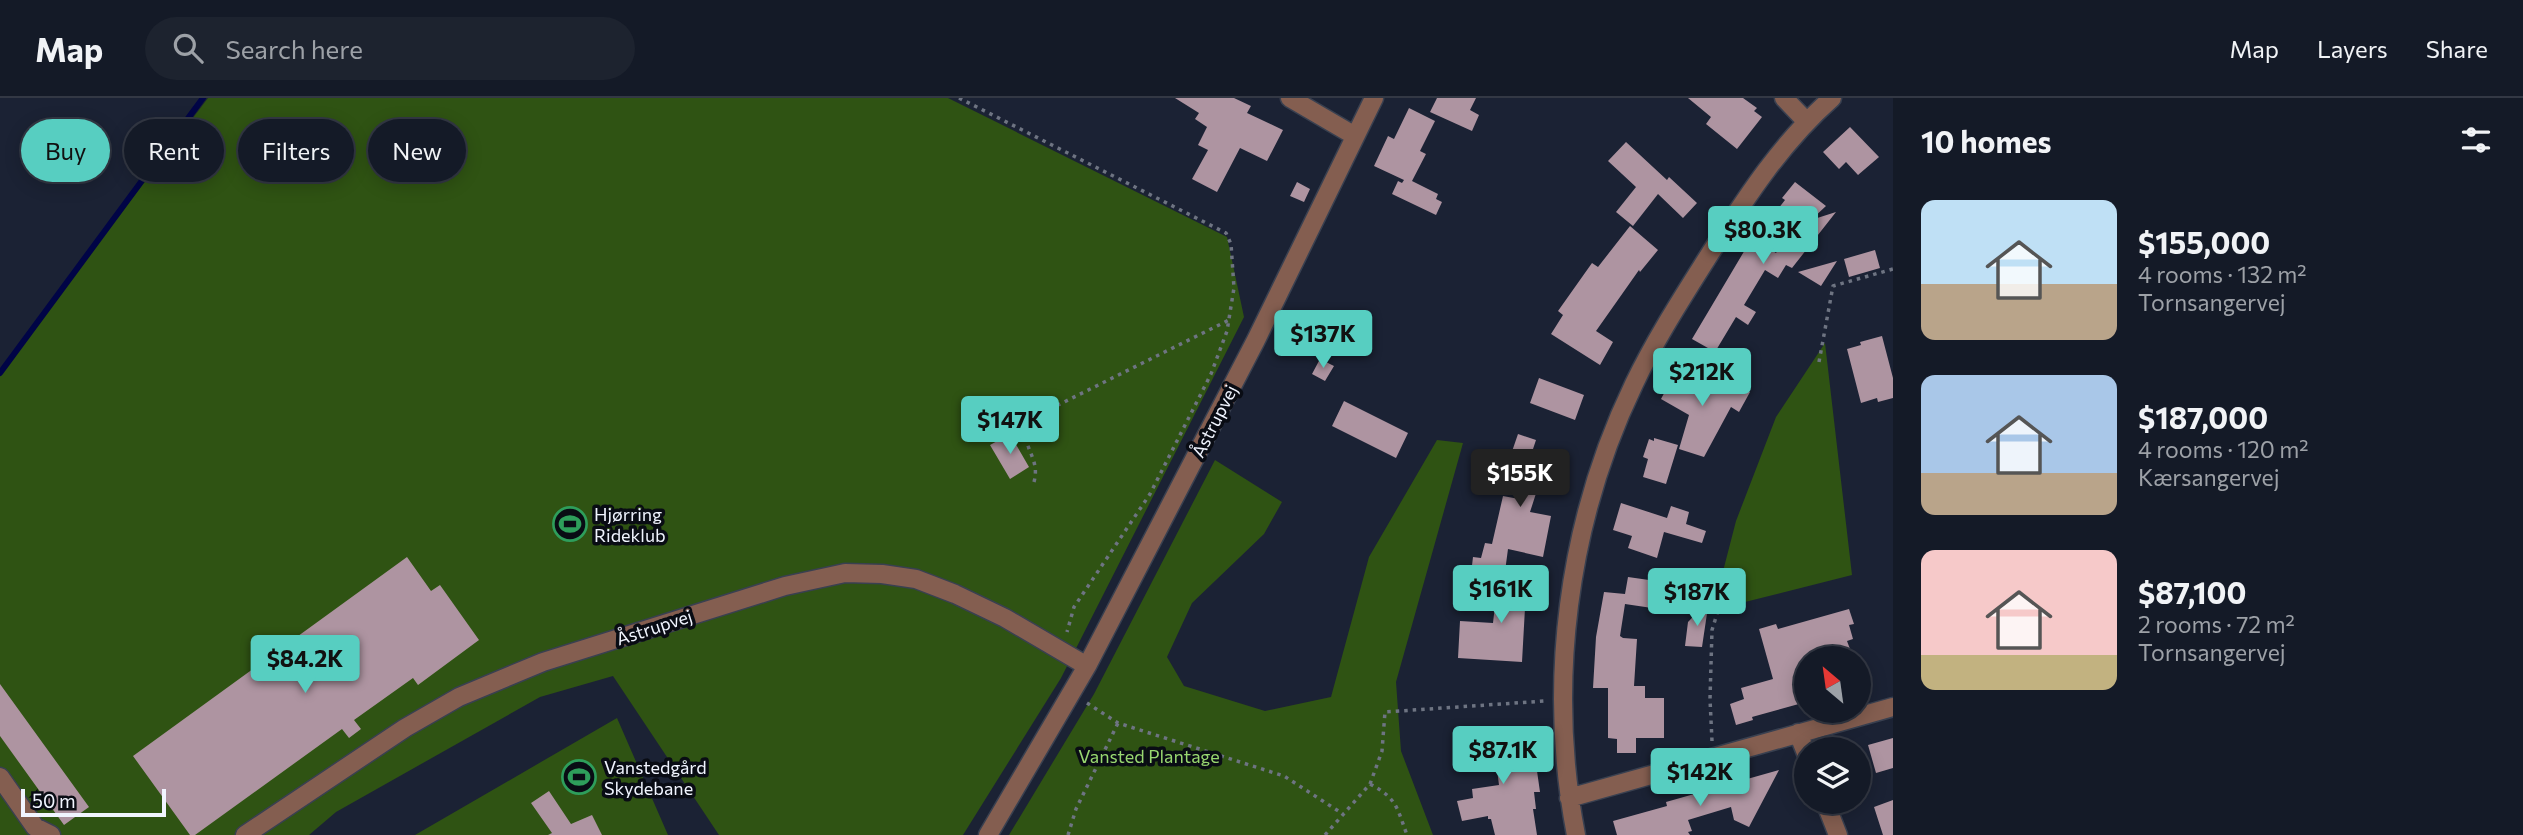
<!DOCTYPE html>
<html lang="en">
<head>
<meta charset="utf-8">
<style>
  :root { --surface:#141a27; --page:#1d232f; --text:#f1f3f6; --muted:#9da1a7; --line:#333844; --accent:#57cec1 }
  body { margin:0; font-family:Commissioner,sans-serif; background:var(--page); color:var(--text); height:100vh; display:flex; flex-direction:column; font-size:26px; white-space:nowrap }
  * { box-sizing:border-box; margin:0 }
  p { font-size:23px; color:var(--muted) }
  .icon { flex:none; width:38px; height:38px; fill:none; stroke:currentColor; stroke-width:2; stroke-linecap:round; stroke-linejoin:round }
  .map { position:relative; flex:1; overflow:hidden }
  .drawer { display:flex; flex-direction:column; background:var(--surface); width:630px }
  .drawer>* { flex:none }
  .banner { position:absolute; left:21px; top:21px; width:665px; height:63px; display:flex; gap:14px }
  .needle { width:46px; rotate:331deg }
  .fabs { position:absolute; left:1794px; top:548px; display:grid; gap:14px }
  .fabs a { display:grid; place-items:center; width:77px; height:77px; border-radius:50%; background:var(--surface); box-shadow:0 4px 18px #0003,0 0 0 2px var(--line); font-size:35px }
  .scale { position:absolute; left:21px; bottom:18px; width:145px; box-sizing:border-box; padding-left:7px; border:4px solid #f1f5ff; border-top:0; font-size:19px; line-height:24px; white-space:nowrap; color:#f1f5ff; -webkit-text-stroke:5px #090c14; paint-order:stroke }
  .price { position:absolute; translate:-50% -60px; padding:0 16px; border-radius:7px; background:var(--accent); color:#111; font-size:23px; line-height:46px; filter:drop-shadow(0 2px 4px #0008) }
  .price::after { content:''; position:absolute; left:50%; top:42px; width:21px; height:16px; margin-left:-10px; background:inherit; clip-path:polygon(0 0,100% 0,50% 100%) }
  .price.active { background:#222; color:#fff }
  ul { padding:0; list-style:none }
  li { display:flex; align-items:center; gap:21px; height:175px; padding:0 28px }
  li span { display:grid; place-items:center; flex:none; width:196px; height:140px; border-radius:14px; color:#555 }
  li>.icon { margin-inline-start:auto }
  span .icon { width:84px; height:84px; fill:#fffc; stroke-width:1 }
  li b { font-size:30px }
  h2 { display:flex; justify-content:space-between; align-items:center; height:84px; padding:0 28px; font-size:30px }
  .tag { padding:0 24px; border-radius:32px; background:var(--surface); box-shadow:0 4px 18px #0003,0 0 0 2px var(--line); font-size:24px; line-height:63px }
  .tag.active { background:var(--accent); color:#111 }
  header { display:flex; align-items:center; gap:42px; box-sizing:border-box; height:98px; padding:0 35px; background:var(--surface); border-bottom:2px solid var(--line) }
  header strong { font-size:33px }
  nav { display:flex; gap:38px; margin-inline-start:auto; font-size:24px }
  .search { width:490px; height:63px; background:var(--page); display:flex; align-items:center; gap:18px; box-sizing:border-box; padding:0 24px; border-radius:38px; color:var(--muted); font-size:26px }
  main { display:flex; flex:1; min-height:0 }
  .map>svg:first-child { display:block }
  .green { fill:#2f5313 }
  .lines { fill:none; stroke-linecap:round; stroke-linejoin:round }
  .stream { stroke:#000446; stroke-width:6 }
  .building { fill:#ae94a1 }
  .minor-casing { stroke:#394050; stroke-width:21 }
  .path { stroke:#6e7482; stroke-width:3.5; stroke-dasharray:3.5 5; stroke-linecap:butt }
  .minor { stroke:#845e50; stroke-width:18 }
  .labels { text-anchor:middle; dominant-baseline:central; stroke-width:7; stroke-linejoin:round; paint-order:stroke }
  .street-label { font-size:18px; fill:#f1f5ff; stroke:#090c14 }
  .poi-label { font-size:18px; fill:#f1f5ff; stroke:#090c14; text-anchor:start }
  .park-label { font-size:18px; fill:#98d770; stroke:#090c14 }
</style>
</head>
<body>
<header>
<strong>Map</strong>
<div class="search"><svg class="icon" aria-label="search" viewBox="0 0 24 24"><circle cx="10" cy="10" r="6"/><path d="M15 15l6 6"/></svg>Search here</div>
<nav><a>Map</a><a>Layers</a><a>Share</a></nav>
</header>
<main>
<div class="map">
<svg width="1893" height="737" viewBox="0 0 1893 737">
  <rect width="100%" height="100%" fill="#1b2234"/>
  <path class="green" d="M 208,0 L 948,0 L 1227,139 L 1244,219 L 1061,580 L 963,737 L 719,737 L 613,578 L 540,599 L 336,714 L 309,737 L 0,737 L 0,275 Z
    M 1825,245 L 1852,477 L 1713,512 L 1736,423 L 1776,319 Z
    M 1437,342 L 1463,345 L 1396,584 L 1401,653 L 1433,737 L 1009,737 L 1094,596 L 1215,362 L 1282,404 L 1264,436 L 1192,505 L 1167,559 L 1184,588 L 1265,613 L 1331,599 L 1369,459 Z
    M 617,620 L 668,737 L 415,737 Z"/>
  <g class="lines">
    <path class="stream" d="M 0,275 L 203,0"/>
  </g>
  <path class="building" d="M 1175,0 L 1234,0 L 1251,8 L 1247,15 L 1283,32 L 1267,63 L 1240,50 L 1217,94 L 1192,81 L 1208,52 L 1198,47 L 1207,29 L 1195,21 L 1199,15 Z
    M 1437,0 L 1476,0 L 1470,12 L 1479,17 L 1472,33 L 1430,14 Z
    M 1688,0 L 1743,0 L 1757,10 L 1754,13 L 1762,19 L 1737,51 L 1706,26 L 1711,19 Z
    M 1409,10 L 1435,23 L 1420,53 L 1426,56 L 1412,83 L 1438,96 L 1436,101 L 1442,104 L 1436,117 L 1392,96 L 1398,83 L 1402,85 L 1404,82 L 1374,68 L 1388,38 L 1394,41 Z
    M 1850,29 L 1879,59 L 1858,77 L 1846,64 L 1839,71 L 1823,54 Z
    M 1626,44 L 1667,82 L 1669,79 L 1697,105 L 1683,120 L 1658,96 L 1633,128 L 1616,114 L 1636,89 L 1608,63 Z
    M 1297,84 L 1310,91 L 1304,104 L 1290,98 Z
    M 1795,84 L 1826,108 L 1811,122 L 1836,114 L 1792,170 L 1786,167 L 1778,180 L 1765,172 L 1744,207 L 1756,214 L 1748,227 L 1736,219 L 1715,254 L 1692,241 L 1752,140 L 1776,155 L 1791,132 L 1783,126 L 1788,119 L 1778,111 L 1785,102 L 1782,100 Z
    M 1630,128 L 1658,152 L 1640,174 L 1639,172 L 1596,233 L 1613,244 L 1600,267 L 1551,236 L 1563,217 L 1558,213 L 1592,165 L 1598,169 Z
    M 1875,152 L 1880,170 L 1849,179 L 1844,161 Z
    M 1837,163 L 1821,188 L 1798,174 Z
    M 1882,238 L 1893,280 L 1893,300 L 1878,304 L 1877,300 L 1861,305 L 1847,251 L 1861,247 L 1860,244 Z
    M 1320,261 L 1334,268 L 1325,283 L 1312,276 Z
    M 1678,269 L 1721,293 L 1728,282 L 1750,294 L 1739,314 L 1731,309 L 1704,359 L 1679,351 L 1689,317 L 1661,301 Z
    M 1539,280 L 1584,297 L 1575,322 L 1530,305 Z
    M 1344,303 L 1408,335 L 1396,360 L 1332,328 Z
    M 1010,336 L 1029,369 L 1010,381 L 990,347 Z
    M 1518,336 L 1536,342 L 1533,351 L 1567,362 L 1559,385 L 1541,380 L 1530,414 L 1551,418 L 1543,459 L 1508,451 L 1504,481 L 1471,476 L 1473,459 L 1481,460 L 1485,445 L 1492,446 L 1503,398 L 1519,401 L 1506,378 L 1509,369 L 1507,368 Z
    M 1654,340 L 1678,347 L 1666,386 L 1643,379 L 1648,361 L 1643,359 L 1649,341 L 1654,343 Z
    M 1621,405 L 1667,420 L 1671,408 L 1689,414 L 1686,426 L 1706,433 L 1702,445 L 1664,434 L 1657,460 L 1628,450 L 1632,438 L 1613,432 Z
    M 407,459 L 431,493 L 440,487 L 479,542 L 418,587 L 413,580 L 354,622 L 361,631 L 349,640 L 342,631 L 195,737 L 190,737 L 133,658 Z
    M 1628,479 L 1656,483 L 1652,510 L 1625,506 L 1620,538 L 1623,540 L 1637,541 L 1634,588 L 1645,588 L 1645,600 L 1664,600 L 1664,640 L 1636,640 L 1636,655 L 1617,655 L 1617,641 L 1608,640 L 1608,590 L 1593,590 L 1596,539 L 1604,494 L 1625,496 Z
    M 1498,481 L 1542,486 L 1539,512 L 1525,510 L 1522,564 L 1458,560 L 1460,523 L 1493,525 Z
    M 1709,502 L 1702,549 L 1685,548 L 1688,524 Z
    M 1849,511 L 1854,526 L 1849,527 L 1853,541 L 1847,543 L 1850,551 L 1816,560 L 1806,560 L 1806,604 L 1752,619 L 1753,622 L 1736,627 L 1730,606 L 1744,601 L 1741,590 L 1773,581 L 1759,531 L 1776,526 L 1778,531 Z
    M 0,586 L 89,709 L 64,727 L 0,638 Z
    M 1518,631 L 1524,674 L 1537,673 L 1540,694 L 1534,694 L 1536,711 L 1533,711 L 1537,737 L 1495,737 L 1491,721 L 1488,721 L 1488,718 L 1462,723 L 1457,703 L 1473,700 L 1472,691 L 1499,687 L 1495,656 L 1469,659 L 1466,637 Z
    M 1893,640 L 1893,670 L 1876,675 L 1868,647 Z
    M 1779,672 L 1749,729 L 1734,722 L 1731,709 L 1688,722 L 1692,733 L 1688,734 L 1690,737 L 1617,737 L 1613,723 L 1667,708 L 1666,704 Z
    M 549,693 L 571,726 L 592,717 L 602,737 L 548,737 L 552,735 L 531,705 Z
    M 1893,702 L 1893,737 L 1883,737 L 1874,709 Z"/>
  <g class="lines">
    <g class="minor-casing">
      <path id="minor" d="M 1290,0 L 1355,38
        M 1784,0 L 1806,23
        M 1798,635 L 1806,655
        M 0,679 L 35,729 L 51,737
        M 1569,700 L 1893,609
        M 1825,704 L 1838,737
        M 245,737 L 405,630 L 459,599 L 543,564 L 785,488 L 845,475 L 882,476 L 916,481 L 955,496 L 1005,520 L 1087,568
        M 988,737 L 1087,568 L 1256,242 L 1374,0
        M 1576,737 C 1547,587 1567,425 1634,286 C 1656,240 1684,197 1711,154 C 1747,98 1782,44 1832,0"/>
    </g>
    <path class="path" d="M 959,0 L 1226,135 L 1231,146 L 1234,190 L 1227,233 L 1211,276 L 1150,396 L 1074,509 L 1067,534
      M 1819,264 L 1833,188 L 1893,171
      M 1034,384 C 1042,354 1012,347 1036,318 L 1229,222
      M 1087,605 L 1118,625 L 1284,678 L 1343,716
      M 1712,643 L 1710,601 L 1712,532 L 1721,503
      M 1370,686 C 1397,700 1397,710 1407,737
      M 1068,737 L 1076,711 L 1118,625
      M 1325,737 L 1370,686 L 1382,653 L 1385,614 L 1545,603"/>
    <use href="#minor" class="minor"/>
  </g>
  <defs>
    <g id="stadium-ring" transform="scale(1.75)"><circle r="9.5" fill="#090c14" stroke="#2e9e5b" stroke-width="1.5"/><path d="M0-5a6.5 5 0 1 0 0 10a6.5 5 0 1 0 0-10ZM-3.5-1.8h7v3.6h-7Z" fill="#2e9e5b"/></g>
  </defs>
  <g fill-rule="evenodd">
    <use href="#stadium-ring" x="570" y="426"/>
    <use href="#stadium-ring" x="579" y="679"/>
  </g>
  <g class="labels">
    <g class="street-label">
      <text transform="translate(1214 323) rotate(-63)">Åstrupvej</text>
      <text transform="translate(654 529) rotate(-18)">Åstrupvej</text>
    </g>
    <g class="poi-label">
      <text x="594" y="416">Hjørring<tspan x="594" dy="21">Rideklub</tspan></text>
      <text x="604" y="669">Vanstedgård<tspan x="604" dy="21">Skydebane</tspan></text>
    </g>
    <g class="park-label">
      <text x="1149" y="658">Vansted Plantage</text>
    </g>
  </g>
</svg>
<div class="fabs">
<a><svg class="needle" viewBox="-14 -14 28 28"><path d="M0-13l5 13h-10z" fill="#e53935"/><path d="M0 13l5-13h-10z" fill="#9da1a7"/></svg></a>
<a><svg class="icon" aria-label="layers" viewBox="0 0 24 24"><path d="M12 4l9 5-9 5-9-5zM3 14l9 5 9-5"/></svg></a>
</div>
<div class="scale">50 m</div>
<b class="price" style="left:1763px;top:168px">$80.3K</b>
<b class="price" style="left:1323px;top:272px">$137K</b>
<b class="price" style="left:1702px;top:310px">$212K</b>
<b class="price" style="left:1010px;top:358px">$147K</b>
<b class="price active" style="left:1520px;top:411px">$155K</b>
<b class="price" style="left:1501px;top:527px">$161K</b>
<b class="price" style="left:1697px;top:530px">$187K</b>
<b class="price" style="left:305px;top:597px">$84.2K</b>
<b class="price" style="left:1503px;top:688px">$87.1K</b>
<b class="price" style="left:1700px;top:710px">$142K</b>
<div class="banner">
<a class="tag active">Buy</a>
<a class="tag">Rent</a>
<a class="tag">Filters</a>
<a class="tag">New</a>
</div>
</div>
<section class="drawer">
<h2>10 homes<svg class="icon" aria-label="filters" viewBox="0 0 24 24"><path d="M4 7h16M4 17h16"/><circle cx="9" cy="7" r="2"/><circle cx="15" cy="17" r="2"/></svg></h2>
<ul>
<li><span style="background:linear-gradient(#bfe0f5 60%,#b9a48a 0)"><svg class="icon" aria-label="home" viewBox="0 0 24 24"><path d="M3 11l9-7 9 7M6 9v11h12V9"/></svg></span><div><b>$155,000</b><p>4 rooms · 132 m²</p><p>Tornsangervej</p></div></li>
<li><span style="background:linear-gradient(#a9c7e8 70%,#b9a48a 0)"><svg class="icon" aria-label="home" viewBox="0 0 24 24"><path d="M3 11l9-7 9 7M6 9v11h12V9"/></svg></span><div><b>$187,000</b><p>4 rooms · 120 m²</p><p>Kærsangervej</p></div></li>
<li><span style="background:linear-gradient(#f6c9c9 75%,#c2b280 0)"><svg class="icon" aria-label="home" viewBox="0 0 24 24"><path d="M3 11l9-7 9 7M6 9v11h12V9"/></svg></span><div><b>$87,100</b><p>2 rooms · 72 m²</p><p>Tornsangervej</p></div></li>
</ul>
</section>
</main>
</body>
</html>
